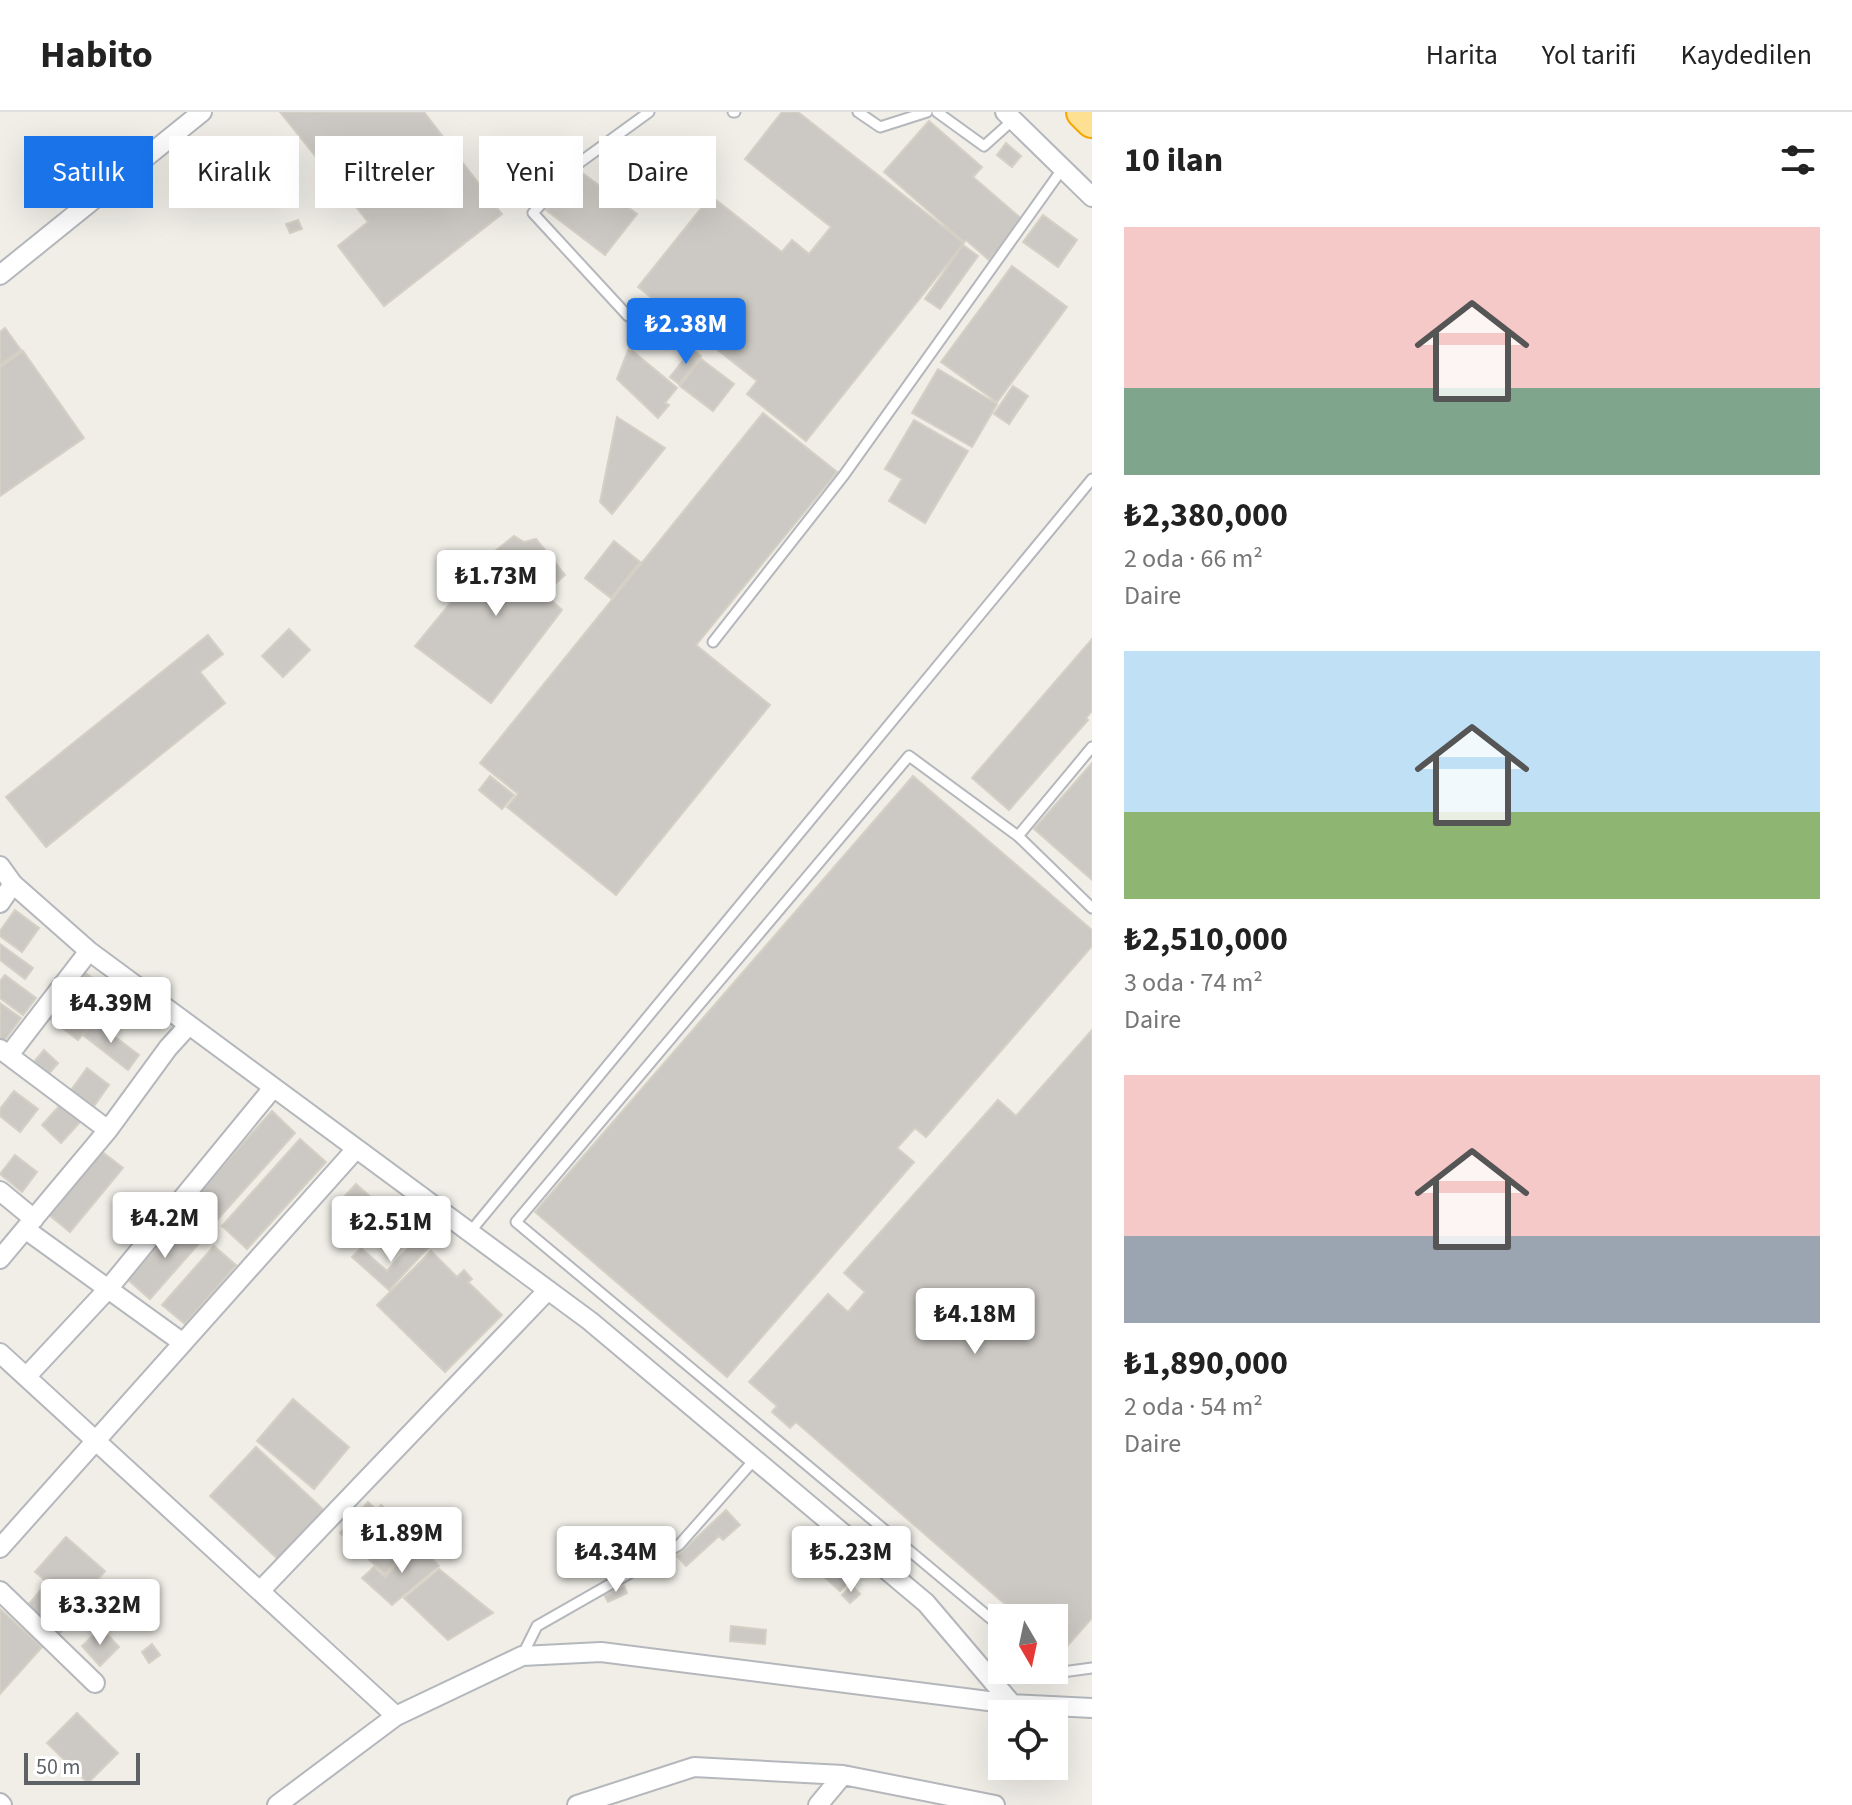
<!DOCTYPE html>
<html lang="tr">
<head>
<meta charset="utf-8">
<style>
  :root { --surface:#fff; --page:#f2f2f2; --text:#222; --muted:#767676; --line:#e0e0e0; --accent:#1a73e8 }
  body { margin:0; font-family:"Source Sans 3",sans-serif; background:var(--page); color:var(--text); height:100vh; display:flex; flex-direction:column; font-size:30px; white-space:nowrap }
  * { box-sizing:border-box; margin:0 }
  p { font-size:26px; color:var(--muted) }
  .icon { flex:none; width:44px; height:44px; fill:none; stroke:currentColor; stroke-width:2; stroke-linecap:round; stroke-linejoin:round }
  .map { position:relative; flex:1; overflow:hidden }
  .panel { display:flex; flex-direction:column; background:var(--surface); width:760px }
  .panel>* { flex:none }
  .guide { position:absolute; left:24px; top:24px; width:760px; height:72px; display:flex; gap:16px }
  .needle { width:52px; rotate:171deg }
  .tools { position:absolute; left:988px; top:1492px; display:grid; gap:16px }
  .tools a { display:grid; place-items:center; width:80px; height:80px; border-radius:0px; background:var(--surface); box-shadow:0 8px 32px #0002; font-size:40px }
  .scale { position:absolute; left:24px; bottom:20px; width:116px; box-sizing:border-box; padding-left:8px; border:4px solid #5e6267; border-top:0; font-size:22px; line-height:28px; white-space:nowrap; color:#5e6267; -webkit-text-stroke:6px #fff; paint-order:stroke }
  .price { position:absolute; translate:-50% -68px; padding:0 18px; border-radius:8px; background:#fff; color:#222; font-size:26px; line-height:52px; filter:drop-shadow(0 2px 4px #0008) }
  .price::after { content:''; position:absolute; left:50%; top:48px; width:24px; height:18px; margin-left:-12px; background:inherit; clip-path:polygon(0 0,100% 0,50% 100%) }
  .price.selected { background:var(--accent); color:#fff }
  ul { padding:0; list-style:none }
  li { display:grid; align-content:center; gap:16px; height:424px; padding:0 32px }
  li span { display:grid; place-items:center; height:248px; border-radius:0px; color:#555 }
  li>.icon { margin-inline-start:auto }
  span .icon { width:144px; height:144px; fill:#fffc; stroke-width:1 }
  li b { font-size:34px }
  h2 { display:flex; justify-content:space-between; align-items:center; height:96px; padding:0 32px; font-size:34px }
  .pill { padding:0 28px; border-radius:0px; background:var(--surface); box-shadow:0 8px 32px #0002; font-size:28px; line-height:72px }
  .pill.selected { background:var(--accent); color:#fff }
  header { display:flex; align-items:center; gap:48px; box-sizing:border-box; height:112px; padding:0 40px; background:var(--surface); border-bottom:2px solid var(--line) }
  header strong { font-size:38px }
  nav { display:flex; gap:44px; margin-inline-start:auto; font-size:28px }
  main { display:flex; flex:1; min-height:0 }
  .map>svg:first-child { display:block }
  .building { fill:#ccc9c4; stroke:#d5d0c5; stroke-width:2 }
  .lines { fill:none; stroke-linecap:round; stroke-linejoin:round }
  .lane-casing { stroke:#b4b7bb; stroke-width:13 }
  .street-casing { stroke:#b4b7bb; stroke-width:22 }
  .highway-casing { stroke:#f7a500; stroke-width:36 }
  .lane { stroke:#fff; stroke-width:9 }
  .street { stroke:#fff; stroke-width:18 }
  .highway { stroke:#fde092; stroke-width:32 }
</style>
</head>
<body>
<header>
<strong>Habito</strong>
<nav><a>Harita</a><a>Yol tarifi</a><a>Kaydedilen</a></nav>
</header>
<main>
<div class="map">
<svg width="1092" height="1693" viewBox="0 0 1092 1693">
  <rect width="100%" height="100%" fill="#f0eee7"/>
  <path class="building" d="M 280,0 L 424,0 L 502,102 L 384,194 L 338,134 L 368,110 Z
    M 782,0 L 798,0 L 964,131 L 806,329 L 747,282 L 757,269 L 638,175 L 711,84 L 782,140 L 792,128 L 809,142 L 831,115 L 745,47 Z
    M 929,9 L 982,55 L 973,65 L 1023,108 L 989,148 L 966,128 L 964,130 L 884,60 Z
    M 1006,31 L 1021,44 L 1012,55 L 997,43 Z
    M 577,57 L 637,102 L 605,143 L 546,98 Z
    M 1043,103 L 1077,128 L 1058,155 L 1023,130 Z
    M 298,108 L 302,117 L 290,121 L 286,112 Z
    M 963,133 L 978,144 L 940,197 L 925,187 Z
    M 1012,154 L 1067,195 L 997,290 L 941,250 Z
    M 5,216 L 21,238 L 0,253 L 0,220 Z
    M 629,236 L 677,276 L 665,291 L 669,293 L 658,306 L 617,267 Z
    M 692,237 L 701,244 L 679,272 L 670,265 Z
    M 23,239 L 84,326 L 0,384 L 0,255 Z
    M 701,247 L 734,272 L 713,299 L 680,274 Z
    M 938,257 L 997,292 L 972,335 L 912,301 Z
    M 1013,274 L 1028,284 L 1009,312 L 994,302 Z
    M 763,301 L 837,360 L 696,533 L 770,593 L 616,783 L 507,695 L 518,682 L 480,651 Z
    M 617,305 L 665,336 L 612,402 L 600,390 Z
    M 914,308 L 968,339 L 925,411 L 889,389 L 902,367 L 885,357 Z
    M 514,424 L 524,430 L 536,427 L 565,463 L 544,482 L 562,498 L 491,591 L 415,534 L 490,443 Z
    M 614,429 L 640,450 L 611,486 L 585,466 Z
    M 289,517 L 310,538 L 283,565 L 262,544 Z
    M 208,523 L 223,542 L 200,560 L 225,591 L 46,735 L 6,685 Z
    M 1092,527 L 1092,599 L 1086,606 L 1088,608 L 1009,698 L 972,666 Z
    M 1092,651 L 1092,768 L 1034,717 Z
    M 490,664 L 514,683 L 502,697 L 479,678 Z
    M 913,664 L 1092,818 L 1092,834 L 926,1025 L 915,1016 L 897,1036 L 914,1050 L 727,1265 L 535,1100 Z
    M 15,798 L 39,816 L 22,840 L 0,824 L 0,819 Z
    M 0,832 L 33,856 L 25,867 L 0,848 Z
    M 83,859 L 114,882 L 78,928 L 48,905 Z
    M 5,863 L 36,886 L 23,903 L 0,886 L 0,869 Z
    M 0,891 L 21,906 L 4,929 L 0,927 Z
    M 94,909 L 139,943 L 128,958 L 83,923 Z
    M 1092,918 L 1092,1506 L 1061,1541 L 1054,1535 L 1054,1506 L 1021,1506 L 796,1310 L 790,1316 L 772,1300 L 777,1294 L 749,1270 L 828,1182 L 848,1200 L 865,1180 L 844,1161 L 998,988 L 1016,1004 Z
    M 44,938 L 58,951 L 47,964 L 32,952 Z
    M 87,956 L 109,973 L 94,994 L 71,978 Z
    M 14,979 L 38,997 L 20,1020 L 0,1004 L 0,997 Z
    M 62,991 L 81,1009 L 61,1031 L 42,1013 Z
    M 272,999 L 295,1021 L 217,1108 L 193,1087 Z
    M 300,1027 L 326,1050 L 247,1137 L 222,1114 Z
    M 100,1038 L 123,1056 L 70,1120 L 48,1102 Z
    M 15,1043 L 37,1060 L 22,1080 L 0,1062 Z
    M 356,1072 L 374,1088 L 362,1102 L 344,1085 Z
    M 179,1108 L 202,1128 L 150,1187 L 128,1168 Z
    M 417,1126 L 428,1136 L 389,1178 L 352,1145 L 361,1136 L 387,1159 Z
    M 214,1134 L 236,1153 L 185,1212 L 162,1193 Z
    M 431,1139 L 457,1165 L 464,1158 L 472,1167 L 468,1170 L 502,1203 L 445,1260 L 377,1193 Z
    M 293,1287 L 349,1335 L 314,1377 L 257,1329 Z
    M 256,1335 L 326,1400 L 280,1449 L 210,1384 Z
    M 368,1390 L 377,1398 L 381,1393 L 418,1426 L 385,1462 L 340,1421 Z
    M 726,1398 L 740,1413 L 723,1428 L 719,1424 L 686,1454 L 677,1444 Z
    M 66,1425 L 105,1459 L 75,1494 L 35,1460 Z
    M 416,1431 L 439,1454 L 392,1493 L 362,1466 L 374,1455 L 385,1465 Z
    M 819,1442 L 849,1469 L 840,1479 L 810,1452 Z
    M 439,1457 L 493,1501 L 448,1528 L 404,1486 Z
    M 45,1473 L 77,1500 L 60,1521 L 27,1494 Z
    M 624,1474 L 627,1481 L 608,1490 L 604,1483 Z
    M 852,1474 L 860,1482 L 850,1491 L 842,1483 Z
    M 0,1497 L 42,1535 L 0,1582 Z
    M 731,1514 L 766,1518 L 765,1532 L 730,1529 Z
    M 101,1516 L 119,1535 L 100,1554 L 82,1534 Z
    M 152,1532 L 160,1543 L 149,1551 L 142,1540 Z
    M 77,1601 L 118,1641 L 88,1671 L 47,1631 Z"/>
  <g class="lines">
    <g class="lane-casing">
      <path id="lane" d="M 733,0 L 735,0
        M 858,0 L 880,15 L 927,0
        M 937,0 L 984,34 L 1013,8
        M 628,204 L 533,101 L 579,51 L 649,0
        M 713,530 L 844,363 L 1063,56
        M 1018,724 L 1092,635
        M 470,1120 L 1092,367
        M 1002,1516 L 516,1110 L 909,644 L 1018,724 L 1092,796
        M 522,1544 L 537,1514 L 679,1433 L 755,1347
        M 1052,1558 L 1055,1561 L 1092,1556"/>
    </g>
    <g class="street-casing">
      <path id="street" d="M 1005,0 L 1092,85
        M 0,163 L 202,0
        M 0,754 L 13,772 L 89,839 L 590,1209 L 926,1491 L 1012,1592
        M 0,791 L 13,772
        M 0,937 L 108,1018
        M 9,943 L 89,839
        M 0,1079 L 34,1107
        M 25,1117 L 183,1231
        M 0,1147 L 108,1018 L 168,936 L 188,914
        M 0,1241 L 396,1604
        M 26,1265 L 108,1177 L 273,976
        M 0,1436 L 356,1037
        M 0,1479 L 95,1571
        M 260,1479 L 548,1178
        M 0,1691 L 2,1693
        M 277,1693 L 396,1604 L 522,1544 L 601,1540 L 1012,1592 L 1092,1596
        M 577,1693 L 694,1655 L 843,1663 L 995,1693
        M 818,1693 L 843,1663"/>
    </g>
    <g class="highway-casing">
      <path id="highway" d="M 1083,0 L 1092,9"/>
    </g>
    <use href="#lane" class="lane"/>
    <use href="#street" class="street"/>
    <use href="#highway" class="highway"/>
  </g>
</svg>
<div class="tools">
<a><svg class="needle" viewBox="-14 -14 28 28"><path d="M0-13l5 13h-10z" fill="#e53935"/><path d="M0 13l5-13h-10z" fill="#767676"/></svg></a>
<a><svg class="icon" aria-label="locate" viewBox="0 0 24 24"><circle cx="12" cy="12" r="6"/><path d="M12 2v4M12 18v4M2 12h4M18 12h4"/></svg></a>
</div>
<div class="scale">50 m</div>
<b class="price selected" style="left:686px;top:254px">₺2.38M</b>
<b class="price" style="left:496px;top:506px">₺1.73M</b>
<b class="price" style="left:111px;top:933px">₺4.39M</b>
<b class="price" style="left:165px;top:1148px">₺4.2M</b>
<b class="price" style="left:391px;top:1152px">₺2.51M</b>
<b class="price" style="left:975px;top:1244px">₺4.18M</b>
<b class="price" style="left:402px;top:1463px">₺1.89M</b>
<b class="price" style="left:616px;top:1482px">₺4.34M</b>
<b class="price" style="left:851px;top:1482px">₺5.23M</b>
<b class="price" style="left:100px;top:1535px">₺3.32M</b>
<div class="guide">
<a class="pill selected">Satılık</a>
<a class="pill">Kiralık</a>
<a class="pill">Filtreler</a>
<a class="pill">Yeni</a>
<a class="pill">Daire</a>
</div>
</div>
<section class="panel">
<h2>10 ilan<svg class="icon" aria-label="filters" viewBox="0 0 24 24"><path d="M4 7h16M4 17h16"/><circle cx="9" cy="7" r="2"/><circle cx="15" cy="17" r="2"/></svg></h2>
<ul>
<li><span style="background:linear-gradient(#f6c9c9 65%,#7fa58c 0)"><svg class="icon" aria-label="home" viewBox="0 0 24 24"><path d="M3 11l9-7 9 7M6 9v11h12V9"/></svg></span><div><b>₺2,380,000</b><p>2 oda · 66 m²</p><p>Daire</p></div></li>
<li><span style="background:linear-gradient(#bfe0f5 65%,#8fb573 0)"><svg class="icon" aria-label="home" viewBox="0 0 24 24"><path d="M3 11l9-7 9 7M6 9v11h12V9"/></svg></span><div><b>₺2,510,000</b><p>3 oda · 74 m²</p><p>Daire</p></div></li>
<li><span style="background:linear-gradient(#f6c9c9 65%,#9aa5b1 0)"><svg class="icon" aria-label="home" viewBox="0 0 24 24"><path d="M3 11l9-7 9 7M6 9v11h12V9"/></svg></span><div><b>₺1,890,000</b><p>2 oda · 54 m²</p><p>Daire</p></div></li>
</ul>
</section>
</main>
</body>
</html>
